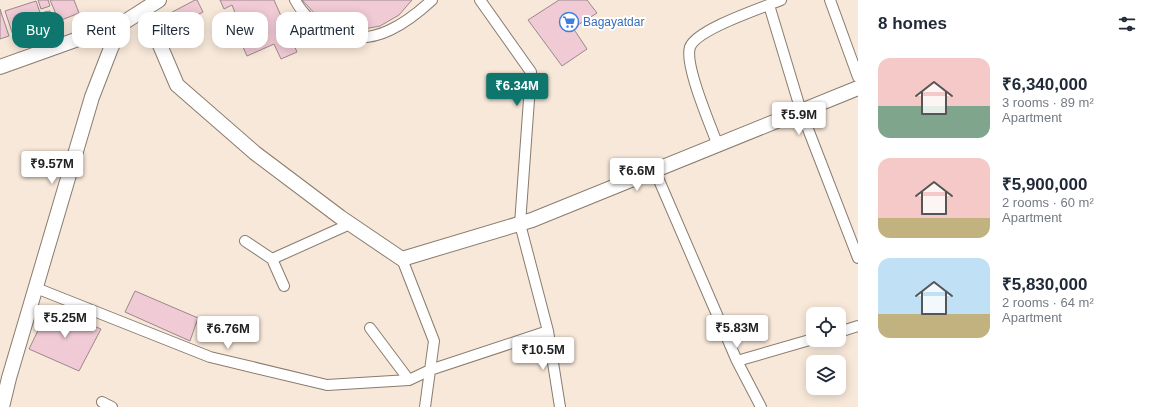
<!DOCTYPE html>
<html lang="en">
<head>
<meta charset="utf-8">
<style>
  :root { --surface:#fff; --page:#f2f2f3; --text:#1f2937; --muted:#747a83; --accent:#0f766e }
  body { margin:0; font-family:Arial,sans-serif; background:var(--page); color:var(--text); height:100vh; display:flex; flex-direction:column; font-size:15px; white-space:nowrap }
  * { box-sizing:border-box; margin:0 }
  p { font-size:13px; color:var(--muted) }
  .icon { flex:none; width:22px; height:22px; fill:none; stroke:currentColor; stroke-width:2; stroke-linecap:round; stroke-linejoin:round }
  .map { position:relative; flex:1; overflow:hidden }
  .panel { display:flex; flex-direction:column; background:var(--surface); width:300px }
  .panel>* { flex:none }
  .guide { position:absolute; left:12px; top:12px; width:380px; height:36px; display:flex; gap:8px }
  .buttons { position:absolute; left:806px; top:307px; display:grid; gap:8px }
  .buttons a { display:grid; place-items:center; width:40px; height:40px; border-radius:8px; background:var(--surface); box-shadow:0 2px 10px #0003; font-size:20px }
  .price { position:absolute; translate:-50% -34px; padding:0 9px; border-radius:4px; background:#fff; color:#222; font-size:13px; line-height:26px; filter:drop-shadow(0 1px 2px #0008) }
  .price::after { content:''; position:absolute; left:50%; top:24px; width:12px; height:9px; margin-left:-6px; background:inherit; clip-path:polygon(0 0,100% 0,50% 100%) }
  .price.active { background:var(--accent); color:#fff }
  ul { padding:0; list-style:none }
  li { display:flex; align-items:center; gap:12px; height:100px; padding:0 20px }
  li span { display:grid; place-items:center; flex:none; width:112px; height:80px; border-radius:12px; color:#555 }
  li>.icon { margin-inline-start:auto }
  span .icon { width:48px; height:48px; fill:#fffc; stroke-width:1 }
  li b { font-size:17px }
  h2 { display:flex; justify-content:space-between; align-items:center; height:48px; padding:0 20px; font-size:17px }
  .chip { padding:0 14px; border-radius:12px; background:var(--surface); box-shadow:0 2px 10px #0003; font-size:14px; line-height:36px }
  .chip.active { background:var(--accent); color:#fff }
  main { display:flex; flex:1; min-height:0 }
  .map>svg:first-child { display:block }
  .building { fill:#f0cad4; stroke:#9c878d }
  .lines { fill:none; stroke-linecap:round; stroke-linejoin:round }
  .street-casing { stroke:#897c6e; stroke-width:12 }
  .secondary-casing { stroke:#897c6e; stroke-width:16 }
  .street { stroke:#fff; stroke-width:10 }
  .secondary { stroke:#fff; stroke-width:14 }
  .labels { text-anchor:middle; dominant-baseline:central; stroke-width:4; stroke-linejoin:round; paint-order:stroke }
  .shop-label { font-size:12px; fill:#366cbe; stroke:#fff; text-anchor:start }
</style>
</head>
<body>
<main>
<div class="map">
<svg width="858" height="407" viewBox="0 0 858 407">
  <rect width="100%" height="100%" fill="#f7e8d9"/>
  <path class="building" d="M 38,0 L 48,0 L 50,6 L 41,9 Z
    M 50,0 L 74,0 L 79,13 L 59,21 Z
    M 195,0 L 197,0 L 203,12 L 168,30 L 161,18 Z
    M 220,0 L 274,0 L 297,52 L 281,59 L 274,44 L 247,56 L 230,18 L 236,15 L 232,5 L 224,9 Z
    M 302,0 L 412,0 L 399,15 L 380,26 L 359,30 L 338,27 L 319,18 Z
    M 559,0 L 587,0 L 597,13 L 573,28 L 587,49 L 562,66 L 528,20 Z
    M 36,1 L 44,24 L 13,35 L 5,11 Z
    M 0,9 L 9,36 L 0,39 Z
    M 50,11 L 53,21 L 47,23 L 44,12 Z
    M 135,291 L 198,318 L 190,341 L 125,312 Z
    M 49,308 L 101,329 L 79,371 L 29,349 Z"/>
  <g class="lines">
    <g class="street-casing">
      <path id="street" d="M 295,0 C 313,33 355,47 390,30 C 405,23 420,11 432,0
        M 830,0 L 858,77
        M 769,5 L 801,111 L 858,258
        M 718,146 C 711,126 684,65 690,47 C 697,29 762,8 781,0
        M 655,171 L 737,361
        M 245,241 L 272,259 L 284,286
        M 272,259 L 350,224
        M 402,259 L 434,341 L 425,407
        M 36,288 L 210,357 L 327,385 L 409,380 L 430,370 L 548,331 L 520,224 L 531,72 L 480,0
        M 370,328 L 409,380
        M 548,331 L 560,407
        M 839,332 L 858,326
        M 102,402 L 112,407
        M 761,407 L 737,361 L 813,339"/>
    </g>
    <g class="secondary-casing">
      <path id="secondary" d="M 145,10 L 177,85 L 255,153 L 340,217 L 402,259 L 532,220 L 858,88
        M 0,67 L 123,23
        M 2,407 L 9,378 L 92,97 L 111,48 L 123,23 L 159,0"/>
    </g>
    <use href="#street" class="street"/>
    <use href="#secondary" class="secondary"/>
  </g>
  <defs>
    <g id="supermarket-ring" transform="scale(1)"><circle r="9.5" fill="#fff" stroke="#3f7fe0" stroke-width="1.5"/><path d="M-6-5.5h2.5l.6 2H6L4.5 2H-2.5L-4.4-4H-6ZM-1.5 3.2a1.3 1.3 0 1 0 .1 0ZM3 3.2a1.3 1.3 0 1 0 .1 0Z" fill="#3f7fe0"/></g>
  </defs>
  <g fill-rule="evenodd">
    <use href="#supermarket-ring" x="569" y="22"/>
  </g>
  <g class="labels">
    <g class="shop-label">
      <text x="583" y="22">Bagayatdar</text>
    </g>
  </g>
</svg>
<div class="buttons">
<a><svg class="icon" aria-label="locate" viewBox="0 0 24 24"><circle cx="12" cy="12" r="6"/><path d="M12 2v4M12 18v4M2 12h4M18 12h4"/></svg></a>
<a><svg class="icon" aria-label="layers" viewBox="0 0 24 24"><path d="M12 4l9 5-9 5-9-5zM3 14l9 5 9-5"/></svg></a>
</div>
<b class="price active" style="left:517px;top:107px">₹6.34M</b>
<b class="price" style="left:799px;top:136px">₹5.9M</b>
<b class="price" style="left:52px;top:185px">₹9.57M</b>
<b class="price" style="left:637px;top:192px">₹6.6M</b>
<b class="price" style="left:65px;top:339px">₹5.25M</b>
<b class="price" style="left:737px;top:349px">₹5.83M</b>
<b class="price" style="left:228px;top:350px">₹6.76M</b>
<b class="price" style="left:543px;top:371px">₹10.5M</b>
<div class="guide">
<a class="chip active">Buy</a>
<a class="chip">Rent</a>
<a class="chip">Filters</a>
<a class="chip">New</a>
<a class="chip">Apartment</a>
</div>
</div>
<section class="panel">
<h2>8 homes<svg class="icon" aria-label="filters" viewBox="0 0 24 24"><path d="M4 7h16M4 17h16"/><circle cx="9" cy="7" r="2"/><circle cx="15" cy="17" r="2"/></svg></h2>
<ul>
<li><span style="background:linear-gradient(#f6c9c9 60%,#7fa58c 0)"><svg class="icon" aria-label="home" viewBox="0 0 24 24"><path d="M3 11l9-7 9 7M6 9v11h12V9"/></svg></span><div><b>₹6,340,000</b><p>3 rooms · 89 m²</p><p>Apartment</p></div></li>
<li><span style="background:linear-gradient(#f6c9c9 75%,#c2b280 0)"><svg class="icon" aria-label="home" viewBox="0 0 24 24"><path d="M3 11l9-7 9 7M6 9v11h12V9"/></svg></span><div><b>₹5,900,000</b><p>2 rooms · 60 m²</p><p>Apartment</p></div></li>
<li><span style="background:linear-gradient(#bfe0f5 70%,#c2b280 0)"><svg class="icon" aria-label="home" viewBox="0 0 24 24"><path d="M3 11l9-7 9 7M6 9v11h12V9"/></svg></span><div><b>₹5,830,000</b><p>2 rooms · 64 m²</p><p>Apartment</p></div></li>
</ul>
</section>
</main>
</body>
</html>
